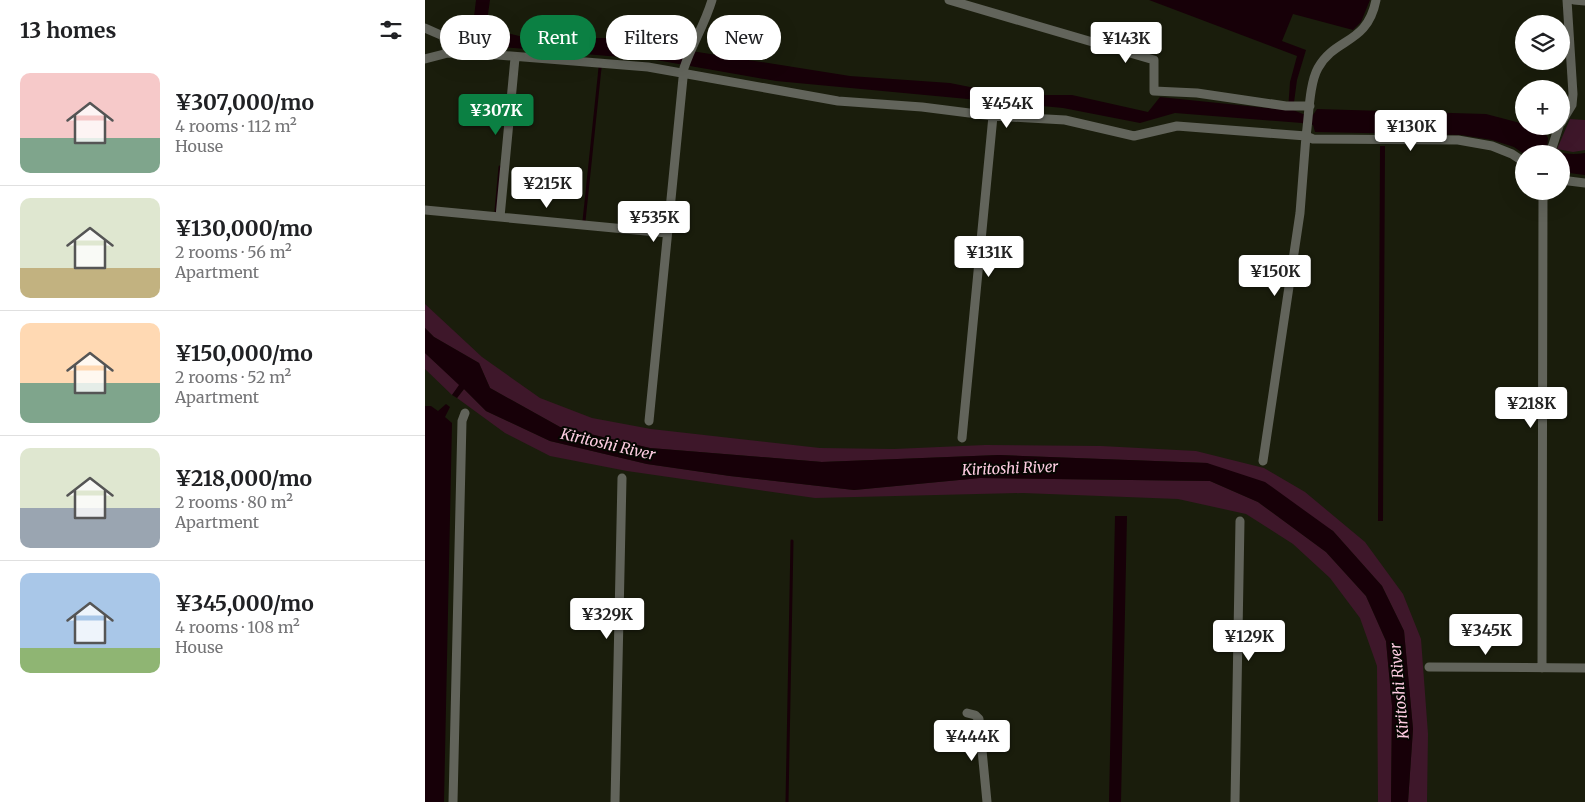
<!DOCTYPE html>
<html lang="en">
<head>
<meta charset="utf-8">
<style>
  :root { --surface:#fff; --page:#f6f6f6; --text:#202124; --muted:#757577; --line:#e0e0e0; --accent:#0b8043 }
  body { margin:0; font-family:Merriweather,serif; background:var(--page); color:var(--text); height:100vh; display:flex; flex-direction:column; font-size:19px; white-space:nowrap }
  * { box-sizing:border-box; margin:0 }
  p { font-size:16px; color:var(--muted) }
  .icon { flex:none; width:28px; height:28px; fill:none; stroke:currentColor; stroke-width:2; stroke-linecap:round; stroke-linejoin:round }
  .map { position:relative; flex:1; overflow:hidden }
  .details { display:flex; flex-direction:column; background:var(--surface); width:425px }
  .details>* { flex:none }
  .hud { position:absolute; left:15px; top:15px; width:475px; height:45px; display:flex; gap:10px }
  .tools { position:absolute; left:1090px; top:15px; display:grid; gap:10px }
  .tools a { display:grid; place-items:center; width:55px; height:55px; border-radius:50%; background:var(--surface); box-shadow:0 5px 20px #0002; font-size:25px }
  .price { position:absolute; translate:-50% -42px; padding:0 11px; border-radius:5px; background:#fff; color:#222; font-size:16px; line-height:32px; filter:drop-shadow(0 1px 2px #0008) }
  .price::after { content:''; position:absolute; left:50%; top:30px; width:15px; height:11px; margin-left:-8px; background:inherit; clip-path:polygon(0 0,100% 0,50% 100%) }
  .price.selected { background:var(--accent); color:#fff }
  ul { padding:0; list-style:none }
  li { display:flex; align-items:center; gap:15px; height:125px; padding:0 20px }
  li+li { border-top:1px solid var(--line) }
  li span { display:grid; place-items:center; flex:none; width:140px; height:100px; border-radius:10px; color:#555 }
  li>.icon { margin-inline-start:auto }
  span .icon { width:60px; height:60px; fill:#fffc; stroke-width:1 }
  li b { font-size:21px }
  h2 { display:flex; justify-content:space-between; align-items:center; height:60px; padding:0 20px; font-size:21px }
  .chip { padding:0 18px; border-radius:22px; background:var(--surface); box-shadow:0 5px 20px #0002; font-size:18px; line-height:45px }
  .chip.selected { background:var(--accent); color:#fff }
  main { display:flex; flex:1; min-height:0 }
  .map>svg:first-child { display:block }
  .green { fill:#3e172a }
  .water { fill:#170008 }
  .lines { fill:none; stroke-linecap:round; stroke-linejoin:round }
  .stream { stroke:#170008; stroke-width:3 }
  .street { stroke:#62645b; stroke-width:9 }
  .labels { text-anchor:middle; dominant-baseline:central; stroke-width:4; stroke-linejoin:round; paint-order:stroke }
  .water-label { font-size:15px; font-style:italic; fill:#fdcce1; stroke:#060702 }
</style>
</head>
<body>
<main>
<section class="details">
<h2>13 homes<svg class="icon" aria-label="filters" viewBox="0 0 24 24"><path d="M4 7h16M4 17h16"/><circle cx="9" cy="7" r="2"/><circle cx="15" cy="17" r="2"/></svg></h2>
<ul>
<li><span style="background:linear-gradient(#f6c9c9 65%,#7fa58c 0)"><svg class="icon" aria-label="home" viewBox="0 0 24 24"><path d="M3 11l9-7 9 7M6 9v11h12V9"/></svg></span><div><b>¥307,000/mo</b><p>4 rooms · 112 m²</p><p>House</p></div></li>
<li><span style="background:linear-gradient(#dfe7d0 70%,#c2b280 0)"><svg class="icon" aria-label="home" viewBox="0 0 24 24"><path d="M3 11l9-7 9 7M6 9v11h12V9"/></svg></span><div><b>¥130,000/mo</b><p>2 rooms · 56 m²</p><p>Apartment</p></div></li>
<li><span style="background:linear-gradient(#ffd9b3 60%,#7fa58c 0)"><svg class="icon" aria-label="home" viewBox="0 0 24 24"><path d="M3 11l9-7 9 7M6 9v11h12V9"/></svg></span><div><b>¥150,000/mo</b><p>2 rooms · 52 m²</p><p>Apartment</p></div></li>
<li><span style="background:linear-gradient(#dfe7d0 60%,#9aa5b1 0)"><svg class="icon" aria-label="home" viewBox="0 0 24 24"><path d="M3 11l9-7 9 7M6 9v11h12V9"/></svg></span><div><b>¥218,000/mo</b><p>2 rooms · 80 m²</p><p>Apartment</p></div></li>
<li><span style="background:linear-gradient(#a9c7e8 75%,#8fb573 0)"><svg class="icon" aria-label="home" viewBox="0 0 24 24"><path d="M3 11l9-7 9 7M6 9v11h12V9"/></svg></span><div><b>¥345,000/mo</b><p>4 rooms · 108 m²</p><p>House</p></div></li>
</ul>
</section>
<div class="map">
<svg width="1160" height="802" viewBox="0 0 1160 802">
  <rect width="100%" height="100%" fill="#1a1d0c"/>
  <path class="green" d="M 1145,119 L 1160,120 L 1160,150 L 1148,152 L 1132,149 Z
    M 0,304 L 57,357 L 115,398 L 167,418 L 226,429 L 395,448 L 469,449 L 560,445 L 676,446 L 771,451 L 839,468 L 880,492 L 940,542 L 978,594 L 996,639 L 1003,734 L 1002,802 L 983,802 L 988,729 L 979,631 L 957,586 L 908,531 L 782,463 L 574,455 L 397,462 L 225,448 L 135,427 L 65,388 L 54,363 L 9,337 L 0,328 Z
    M 0,353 L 35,385 L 27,395 L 0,369 Z
    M 39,389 L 61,411 L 125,441 L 222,464 L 305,476 L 429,490 L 555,478 L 785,481 L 833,502 L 901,552 L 941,596 L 961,641 L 967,706 L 966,802 L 953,802 L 952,666 L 935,618 L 905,578 L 868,544 L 821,514 L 753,499 L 598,493 L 390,498 L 202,471 L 125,456 L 80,433 L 32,398 Z"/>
  <path class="water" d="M 51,0 L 65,0 L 61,28 L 102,38 L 184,38 L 425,76 L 525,83 L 585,95 L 647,95 L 723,112 L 735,97 L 863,110 L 865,82 L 872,56 L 724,0 L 945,0 L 936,22 L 928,30 L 868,14 L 857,41 L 881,50 L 872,80 L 868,110 L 878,114 L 888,115 L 892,109 L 1061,114 L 1099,124 L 1099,126 L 1119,131 L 1123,138 L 1122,147 C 1134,154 1147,155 1160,153 L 1160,175 L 1136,172 L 1136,154 L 1099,154 L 1089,147 L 1067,140 L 1036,135 L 890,132 L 888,125 L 877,123 L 750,113 L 715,123 L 638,108 L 351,81 L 231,60 L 76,47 L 46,42 Z
    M 955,146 L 960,146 L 958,521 L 953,521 Z
    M 0,328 L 9,337 L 54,363 L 65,388 L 135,427 L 225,448 L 397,462 L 574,455 L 782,463 L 840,482 L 908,531 L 957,586 L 979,631 L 988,729 L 983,802 L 966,802 L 967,706 L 961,641 L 941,596 L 901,552 L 833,502 L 785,481 L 555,478 L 429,490 L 305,476 L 222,464 L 125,441 L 61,411 L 39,389 L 32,398 L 27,395 L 34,385 L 0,353 Z
    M 21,404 L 25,407 L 20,417 L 27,423 L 19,802 L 0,802 L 0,406 L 6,406 L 13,411 Z
    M 690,516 L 702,516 L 696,802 L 684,802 Z"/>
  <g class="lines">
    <path class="stream" d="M 71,211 L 75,167
      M 159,221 L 175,68
      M 362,802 L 367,541"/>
    <path class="street" d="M 524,0 L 729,60 L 729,91 L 772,93 L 861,106 L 885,106
      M 1149,0 L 1160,1
      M 0,28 L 18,36 L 23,53
      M 0,59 L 23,53 L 60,54 L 223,67 L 413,101 L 497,107 L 568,116 L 640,120 L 709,136 L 752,126 L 881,136 C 884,117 884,84 893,68 C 910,37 942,45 951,0
      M 1136,123 L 1147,105 L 1148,94 L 1142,0
      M 1125,154 L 1134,126
      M 1136,180 L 1160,183
      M 0,210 L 242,233
      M 75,217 L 90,58
      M 224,421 L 259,68 C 267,44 280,24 287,0
      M 537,438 L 568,116
      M 838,461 L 875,213 L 881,136 L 888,139 L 1033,140 L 1067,146 L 1087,154 L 1099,162
      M 1004,667 L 1160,668
      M 1117,668 L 1118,191
      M 542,713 L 550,715 L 554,719 L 562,802
      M 28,802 L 37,421 L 40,413
      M 190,802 L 197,478
      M 810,802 L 815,521"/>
  </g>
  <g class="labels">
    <g class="water-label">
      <text transform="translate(183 444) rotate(13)">Kiritoshi River</text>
      <text transform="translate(585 468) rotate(-2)">Kiritoshi River</text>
      <text transform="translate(974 691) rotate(-95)">Kiritoshi River</text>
    </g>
  </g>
</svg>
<div class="tools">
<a><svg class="icon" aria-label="layers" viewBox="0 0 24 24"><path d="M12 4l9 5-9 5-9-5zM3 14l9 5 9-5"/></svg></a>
<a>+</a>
<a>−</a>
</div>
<b class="price" style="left:701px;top:64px">¥143K</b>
<b class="price" style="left:582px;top:129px">¥454K</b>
<b class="price selected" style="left:71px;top:136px">¥307K</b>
<b class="price" style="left:986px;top:152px">¥130K</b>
<b class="price" style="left:122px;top:209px">¥215K</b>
<b class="price" style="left:229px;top:243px">¥535K</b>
<b class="price" style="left:564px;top:278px">¥131K</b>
<b class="price" style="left:850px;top:297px">¥150K</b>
<b class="price" style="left:1106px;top:429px">¥218K</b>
<b class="price" style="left:182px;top:640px">¥329K</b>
<b class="price" style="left:1061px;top:656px">¥345K</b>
<b class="price" style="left:824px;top:662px">¥129K</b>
<b class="price" style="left:547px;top:762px">¥444K</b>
<div class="hud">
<a class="chip">Buy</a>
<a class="chip selected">Rent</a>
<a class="chip">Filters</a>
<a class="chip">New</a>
</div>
</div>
</main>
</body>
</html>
